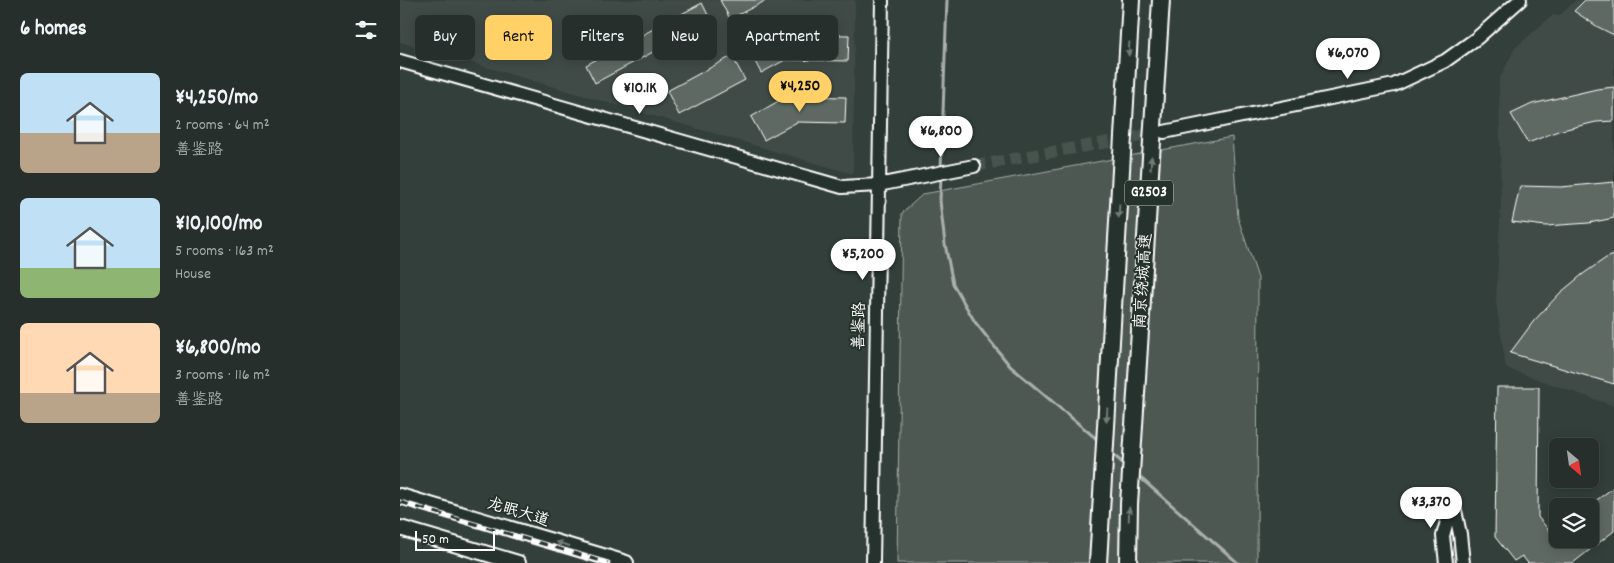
<!DOCTYPE html>
<html lang="en">
<head>
<meta charset="utf-8">
<style>
  :root { --surface:#262f2c; --page:#2e3734; --text:#f1f3f6; --muted:#a4a9a9; --line:#424a48; --accent:#ffd166 }
  body { margin:0; font-family:Dekko,"LXGW WenKai TC",sans-serif; background:var(--page); color:var(--text); height:100vh; display:flex; flex-direction:column; font-size:19px; white-space:nowrap }
  * { box-sizing:border-box; margin:0 }
  p { font-size:16px; color:var(--muted) }
  .icon { flex:none; width:28px; height:28px; fill:none; stroke:currentColor; stroke-width:2; stroke-linecap:round; stroke-linejoin:round }
  .map { position:relative; flex:1; overflow:hidden }
  .sheet { display:flex; flex-direction:column; background:var(--surface); width:400px }
  .sheet>* { flex:none }
  .hud { position:absolute; left:15px; top:15px; width:475px; height:45px; display:flex; gap:10px }
  .needle { width:32px; rotate:151deg }
  .fabs { position:absolute; left:1149px; top:438px; display:grid; gap:10px }
  .fabs a { display:grid; place-items:center; width:50px; height:50px; border-radius:8px; background:var(--surface); box-shadow:0 2px 12px #0003,0 0 0 1px var(--line); font-size:25px }
  .scale { position:absolute; left:15px; bottom:12px; width:80px; box-sizing:border-box; padding-left:5px; border:2px solid #fff; border-top:0; font-size:14px; line-height:18px; white-space:nowrap; color:#fff; -webkit-text-stroke:4px #26332d; paint-order:stroke }
  .price { position:absolute; translate:-50% -42px; padding:0 11px; border-radius:18px; background:#fff; color:#222; font-size:16px; line-height:32px; filter:drop-shadow(0 1px 2px #0008) }
  .price::after { content:''; position:absolute; left:50%; top:30px; width:15px; height:11px; margin-left:-8px; background:inherit; clip-path:polygon(0 0,100% 0,50% 100%) }
  .price.on { background:var(--accent); color:#111 }
  ul { padding:0; list-style:none }
  li { display:flex; align-items:center; gap:15px; height:125px; padding:0 20px }
  li span { display:grid; place-items:center; flex:none; width:140px; height:100px; border-radius:8px; color:#555 }
  li>.icon { margin-inline-start:auto }
  span .icon { width:60px; height:60px; fill:#fffc; stroke-width:1 }
  li b { font-size:21px }
  h2 { display:flex; justify-content:space-between; align-items:center; height:60px; padding:0 20px; font-size:21px }
  .pill { padding:0 18px; border-radius:8px; background:var(--surface); box-shadow:0 2px 12px #0003,0 0 0 1px var(--line); font-size:18px; line-height:45px }
  .pill.on { background:var(--accent); color:#111 }
  main { display:flex; flex:1; min-height:0 }
  .map>svg:first-child { display:block }
  .built { fill:#404c47 }
  .green { fill:#4d5853; stroke:#a6aca9 }
  .lines { fill:none; stroke-linecap:round; stroke-linejoin:round }
  .stream { stroke:#abb0ae; stroke-width:3 }
  .building { fill:#5f6964; stroke:#fff }
  .secondary-tunnel { stroke:#47524e; stroke-width:12; stroke-dasharray:12 6; stroke-linecap:butt }
  .secondary-casing { stroke:#fff; stroke-width:16 }
  .primary-casing { stroke:#fff; stroke-width:18 }
  .highway-casing { stroke:#fff; stroke-width:20 }
  .secondary { stroke:#26332d; stroke-width:12 }
  .primary { stroke:#26332d; stroke-width:14 }
  .highway { stroke:#26332d; stroke-width:16 }
  .rail-casing { stroke:#fff; stroke-width:5 }
  .rail { stroke:#26332d; stroke-width:3; stroke-dasharray:9; stroke-linecap:butt }
  .oneway { fill:#727a76 }
  .labels { text-anchor:middle; dominant-baseline:central; stroke-width:4; stroke-linejoin:round; paint-order:stroke }
  .shield { fill:#26332d; stroke:#bec2c0; stroke-width:1 }
  .shield-label { font-size:15px; font-weight:bold; fill:#fff }
  .street-label { font-size:16px; fill:#fff; stroke:#26332d }
</style>
</head>
<body>
<main>
<section class="sheet">
<h2>6 homes<svg class="icon" aria-label="filters" viewBox="0 0 24 24"><path d="M4 7h16M4 17h16"/><circle cx="9" cy="7" r="2"/><circle cx="15" cy="17" r="2"/></svg></h2>
<ul>
<li><span style="background:linear-gradient(#bfe0f5 60%,#b9a48a 0)"><svg class="icon" aria-label="home" viewBox="0 0 24 24"><path d="M3 11l9-7 9 7M6 9v11h12V9"/></svg></span><div><b>¥4,250/mo</b><p>2 rooms · 64 m²</p><p>善鉴路</p></div></li>
<li><span style="background:linear-gradient(#bfe0f5 70%,#8fb573 0)"><svg class="icon" aria-label="home" viewBox="0 0 24 24"><path d="M3 11l9-7 9 7M6 9v11h12V9"/></svg></span><div><b>¥10,100/mo</b><p>5 rooms · 163 m²</p><p>House</p></div></li>
<li><span style="background:linear-gradient(#ffd9b3 70%,#b9a48a 0)"><svg class="icon" aria-label="home" viewBox="0 0 24 24"><path d="M3 11l9-7 9 7M6 9v11h12V9"/></svg></span><div><b>¥6,800/mo</b><p>3 rooms · 116 m²</p><p>善鉴路</p></div></li>
</ul>
</section>
<div class="map">
<svg width="1214" height="563" viewBox="0 0 1214 563">
  <rect width="100%" height="100%" fill="#333f3a"/>
  <filter id="ink" filterUnits="userSpaceOnUse"><feTurbulence type="fractalNoise" baseFrequency=".02" numOctaves="2"/><feDisplacementMap in="SourceGraphic" scale="10" xChannelSelector="R" yChannelSelector="G"/><feConvolveMatrix kernelMatrix="1 2 1 2 8 2 1 2 1" color-interpolation-filters="sRGB"/></filter>
  <g filter="url(#ink)">
    <path class="built" d="M 0,0 L 455,0 L 453,174 L 0,42 Z
      M 1176,0 L 1214,0 L 1214,406 L 1106,368 L 1096,302 L 1101,202 L 1099,80 L 1115,48 L 1153,15 L 1159,16 Z"/>
    <path class="green" d="M 832,137 L 838,218 L 858,278 L 857,563 L 497,563 L 502,213 L 523,194 Z"/>
    <g class="lines">
      <path class="stream" d="M 541,169 L 547,0
        M 541,176 L 540,201 L 545,244 L 553,284 L 575,322 L 610,366 L 699,441
        M 709,451 L 725,465
        M 736,474 L 838,563"/>
    </g>
    <path class="building" d="M 320,0 L 367,0 L 330,19 Z
      M 1185,0 L 1214,0 L 1214,35 L 1198,27 L 1174,11 Z
      M 302,3 L 311,21 L 195,83 L 186,65 Z
      M 374,34 L 449,35 L 448,61 L 385,60 L 361,73 L 348,48 Z
      M 332,56 L 345,80 L 279,115 L 267,91 Z
      M 1214,87 L 1214,121 L 1196,122 L 1158,131 L 1128,143 L 1111,114 L 1132,104 L 1197,89 Z
      M 387,96 L 446,97 L 445,123 L 397,122 L 364,140 L 351,117 Z
      M 1214,182 L 1214,218 L 1189,223 L 1146,226 L 1112,222 L 1120,186 L 1161,187 Z
      M 1214,255 L 1214,384 L 1110,353 L 1133,322 L 1160,293 L 1183,274 L 1206,258 Z
      M 1097,387 L 1139,387 L 1138,517 L 1151,533 L 1158,529 L 1158,539 L 1190,539 L 1190,505 L 1214,487 L 1214,531 L 1173,563 L 1128,563 L 1122,556 L 1114,561 L 1095,537 Z"/>
    <g class="lines">
      <path class="secondary-tunnel" d="M 574,166 L 759,133"/>
      <g class="secondary-casing">
        <path id="secondary" d="M 0,61 L 442,187 L 478,185 L 574,166
          M 764,132 L 994,85 L 1045,61 L 1077,38 L 1120,0
          M 1053,501 L 1060,534 L 1063,563
          M 473,563 L 482,0
          M 1046,563 L 1043,536 L 1053,499"/>
      </g>
      <g class="primary-casing">
        <path id="primary" d="M 0,496 L 226,563
          M 0,528 L 118,563"/>
      </g>
      <g class="highway-casing">
        <path id="highway" d="M 698,563 L 731,0
          M 728,563 L 729,504 L 761,0"/>
      </g>
      <use href="#secondary" class="secondary"/>
      <use href="#primary" class="primary"/>
      <use href="#highway" class="highway"/>
      <g class="rail-casing">
        <path id="rail" d="M 0,502 L 208,563"/>
      </g>
      <use href="#rail" class="rail"/>
    </g>
    <defs><path id="oneway-solid" d="M-6-.8H1V-3.2L6.5 0L1 3.2V.8H-6Z" transform="scale(1.25)"/></defs>
    <g class="oneway">
      <use href="#oneway-solid" transform="translate(729 49) rotate(93)"/>
      <use href="#oneway-solid" transform="translate(751 163) rotate(-86)"/>
      <use href="#oneway-solid" transform="translate(719 211) rotate(93)"/>
      <use href="#oneway-solid" transform="translate(707 415) rotate(93)"/>
      <use href="#oneway-solid" transform="translate(729 514) rotate(-88)"/>
      <use href="#oneway-solid" transform="translate(163 544) rotate(-163)"/>
    </g>
  </g>
  <g class="labels">
    <rect class="shield" x="725" y="180.5" width="48" height="25" rx="4"/>
    <g class="shield-label">
      <text x="749" y="193">G2503</text>
    </g>
    <g class="street-label">
      <text transform="translate(744 281) rotate(-86)">南京绕城高速</text>
      <text transform="translate(460 326) rotate(-89)">善鉴路</text>
      <text transform="translate(118 513) rotate(17)">龙眠大道</text>
    </g>
  </g>
</svg>
<div class="fabs">
<a><svg class="needle" viewBox="-14 -14 28 28"><path d="M0-13l5 13h-10z" fill="#e53935"/><path d="M0 13l5-13h-10z" fill="#a4a9a9"/></svg></a>
<a><svg class="icon" aria-label="layers" viewBox="0 0 24 24"><path d="M12 4l9 5-9 5-9-5zM3 14l9 5 9-5"/></svg></a>
</div>
<div class="scale">50 m</div>
<b class="price" style="left:948px;top:80px">¥6,070</b>
<b class="price on" style="left:400px;top:113px">¥4,250</b>
<b class="price" style="left:240px;top:115px">¥10.1K</b>
<b class="price" style="left:541px;top:158px">¥6,800</b>
<b class="price" style="left:463px;top:281px">¥5,200</b>
<b class="price" style="left:1031px;top:529px">¥3,370</b>
<div class="hud">
<a class="pill">Buy</a>
<a class="pill on">Rent</a>
<a class="pill">Filters</a>
<a class="pill">New</a>
<a class="pill">Apartment</a>
</div>
</div>
</main>
</body>
</html>
